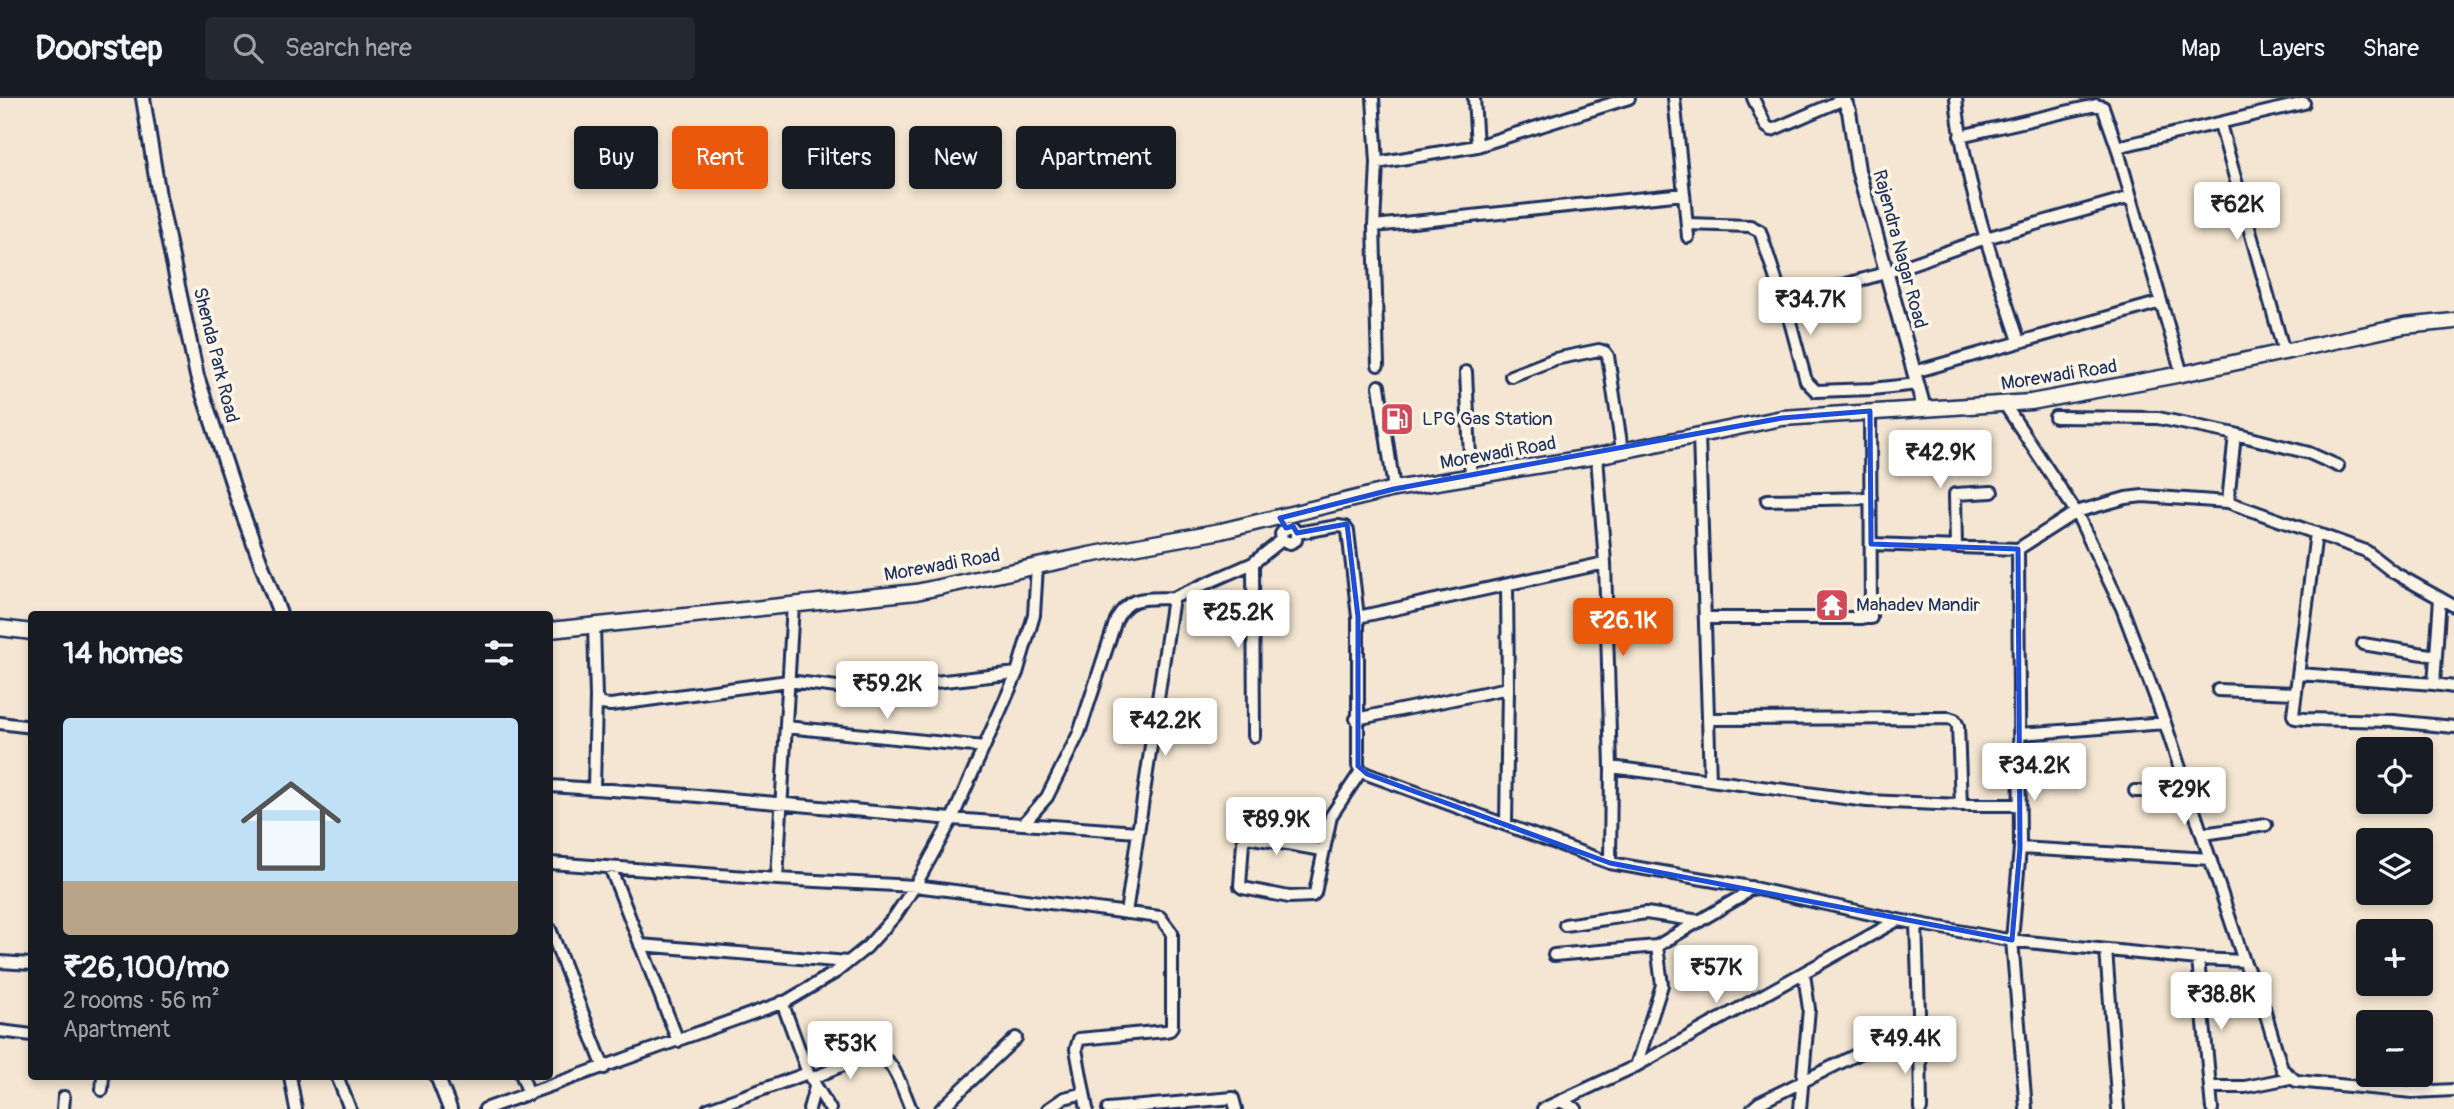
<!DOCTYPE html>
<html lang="en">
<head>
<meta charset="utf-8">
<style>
  :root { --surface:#171b24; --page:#242831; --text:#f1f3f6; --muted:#9ea1a6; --line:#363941; --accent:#ea580c }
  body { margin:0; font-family:Pangolin,sans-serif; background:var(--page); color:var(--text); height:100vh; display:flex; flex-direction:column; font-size:26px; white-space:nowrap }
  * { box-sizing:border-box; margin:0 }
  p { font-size:23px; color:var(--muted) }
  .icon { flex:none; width:38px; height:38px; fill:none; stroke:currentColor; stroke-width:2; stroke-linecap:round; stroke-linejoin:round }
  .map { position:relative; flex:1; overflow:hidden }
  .details { position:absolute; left:28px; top:513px; width:525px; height:469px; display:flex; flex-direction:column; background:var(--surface); border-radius:7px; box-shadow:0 4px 10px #0003 }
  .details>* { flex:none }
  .guide { position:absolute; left:574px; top:28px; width:665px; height:63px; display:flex; gap:14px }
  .controls { position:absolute; left:2356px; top:639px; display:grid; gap:14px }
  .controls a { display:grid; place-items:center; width:77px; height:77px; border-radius:7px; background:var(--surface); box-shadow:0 4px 10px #0003; font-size:35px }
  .price { position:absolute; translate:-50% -60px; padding:0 16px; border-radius:7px; background:#fff; color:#222; font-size:23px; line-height:46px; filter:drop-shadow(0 2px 4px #0008) }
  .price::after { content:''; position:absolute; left:50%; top:42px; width:21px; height:16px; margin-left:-10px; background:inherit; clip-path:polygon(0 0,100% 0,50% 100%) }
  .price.on { background:var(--accent); color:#fff }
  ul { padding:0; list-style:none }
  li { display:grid; align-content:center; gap:14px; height:371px; padding:0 35px }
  li span { display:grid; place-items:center; height:217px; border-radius:7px; color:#555 }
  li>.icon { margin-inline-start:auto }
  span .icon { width:126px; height:126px; fill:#fffc; stroke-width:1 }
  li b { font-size:30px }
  h2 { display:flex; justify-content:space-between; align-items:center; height:84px; padding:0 35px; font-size:30px }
  .pill { padding:0 24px; border-radius:7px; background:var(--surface); box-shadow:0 4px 10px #0003; font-size:24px; line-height:63px }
  .pill.on { background:var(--accent); color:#fff }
  header { display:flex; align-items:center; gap:42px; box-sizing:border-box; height:98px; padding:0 35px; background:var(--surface); border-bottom:2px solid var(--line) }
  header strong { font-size:33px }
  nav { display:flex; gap:38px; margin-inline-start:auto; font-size:24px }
  .search { width:490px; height:63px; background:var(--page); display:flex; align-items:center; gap:18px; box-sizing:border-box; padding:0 24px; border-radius:7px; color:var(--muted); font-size:26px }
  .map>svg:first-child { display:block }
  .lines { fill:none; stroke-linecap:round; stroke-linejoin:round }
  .minor-casing { stroke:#1b2f5e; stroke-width:16 }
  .tertiary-casing { stroke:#1b2f5e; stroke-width:18 }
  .secondary-casing { stroke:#1b2f5e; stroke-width:19 }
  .minor { stroke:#fcf5e5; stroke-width:10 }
  .tertiary { stroke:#fcf5e5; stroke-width:12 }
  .secondary { stroke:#fcf5e5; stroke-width:14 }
  .marked { fill:none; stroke:#1d4ed8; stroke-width:5; stroke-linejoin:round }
  .labels { text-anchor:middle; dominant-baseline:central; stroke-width:7; stroke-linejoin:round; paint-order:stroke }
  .street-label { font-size:19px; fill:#1b2f5e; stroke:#fcf5e5 }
  .poi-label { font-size:19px; fill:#1b2f5e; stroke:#fcf5e5; text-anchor:start }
</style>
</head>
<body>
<header>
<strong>Doorstep</strong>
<div class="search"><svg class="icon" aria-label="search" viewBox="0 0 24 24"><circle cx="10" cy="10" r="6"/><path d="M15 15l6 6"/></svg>Search here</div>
<nav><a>Map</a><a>Layers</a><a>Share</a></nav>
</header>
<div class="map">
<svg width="2454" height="1011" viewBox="0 0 2454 1011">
  <rect width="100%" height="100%" fill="#f4e6d2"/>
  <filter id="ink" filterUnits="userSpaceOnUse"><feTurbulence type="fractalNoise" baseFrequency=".0143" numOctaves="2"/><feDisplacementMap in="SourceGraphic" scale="14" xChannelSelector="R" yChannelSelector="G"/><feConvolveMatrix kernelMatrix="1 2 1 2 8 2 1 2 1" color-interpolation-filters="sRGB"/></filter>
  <g filter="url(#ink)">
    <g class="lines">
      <g class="minor-casing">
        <path id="minor" d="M 1373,0 L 1377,65 L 1374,128 L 1378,267
          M 1474,0 L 1477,48
          M 1753,0 L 1766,28 L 1772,32 L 1844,1
          M 1956,0 C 1964,83 1993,164 2019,243
          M 2220,26 L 2284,254
          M 1960,38 L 2096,7 L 2103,9 L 2117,49
          M 1377,65 L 1477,48 L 1629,0
          M 1684,96 L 1688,139
          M 2131,99 L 2182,276
          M 1687,126 L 1750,128 L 1760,133 L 1780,194 L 1784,201 L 1806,283 L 1816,293 L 1872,291 L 1918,286
          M 1374,128 L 1684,96 L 1674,0
          M 1784,201 L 1791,202 L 1885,175 L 1986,140 L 2131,99 L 2117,49 L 2304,5
          M 1466,274 L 1471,380
          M 1914,274 L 2161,204
          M 1511,278 L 1555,261 L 1599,252 L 1605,254 L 1608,258 L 1622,352
          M 1379,288 L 1394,391
          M 2005,307 L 2076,414 L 2122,510 L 2165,625 L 2244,863 L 2264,910 L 2282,971 L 2296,983 L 2413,994 L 2454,992
          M 2055,319 L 2158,320 L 2235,336 L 2309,355 L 2338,368
          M 1699,337 L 1710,682
          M 1597,358 L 1605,465 L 1611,669 L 1610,765
          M 1767,402 L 1871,400
          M 2228,404 L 2235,336
          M 2316,435 L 2293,617 L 2295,620 L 2305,621 L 2393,623 L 2454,629
          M 1282,442 L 1290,445 L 1296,442 L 1297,435 L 1338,428 L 1345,429 L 1348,433 L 1358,519 L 1358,668 L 1361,673 L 1367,676 L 1610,765 L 1744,788 L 1898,822 L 2008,842 L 2198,861 L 2244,863
          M 1871,446 L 2018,451
          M 1956,449 L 1955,396 L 1992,394
          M 1253,465 L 1254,638
          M 2440,500 L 2434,586 L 2454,589
          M 1358,519 L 1605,465
          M 1705,520 L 1871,520 L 1870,313
          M 594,528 L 596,599 L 600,606 L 611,607 L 788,583 L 862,592 L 1017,575
          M 2363,546 L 2436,558
          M 2299,576 L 2434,586
          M 2218,592 L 2296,595
          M 1356,621 L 1508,590
          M 1708,621 L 1949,620 L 1955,622 L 1958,628 L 1961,707
          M 0,625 L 32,629
          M 786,629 L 984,649
          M 2020,636 L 2165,625
          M 1611,669 L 1867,703 L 1961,707 L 2019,707
          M 550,688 L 687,697 L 952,721 L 1138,734
          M 594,691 L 596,599
          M 2135,693 L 2188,693
          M 1024,725 L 1047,699 L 1079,635 L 1116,522 C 1129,496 1147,501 1173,500
          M 1506,726 L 1508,590 L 1507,487
          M 2203,736 L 2266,727
          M 2020,750 L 2211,761
          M 1322,752 L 1247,739 L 1243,744 L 1240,788 L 1243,790 L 1289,799 L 1312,798 L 1315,795 L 1331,718 L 1361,673
          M 550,765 L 777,781 L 915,788 L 1160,819 L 1172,835 L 1172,928 L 1170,932 L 1166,933 L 1079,941 L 1076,951 L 1087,1011
          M 610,769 L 678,943
          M 777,781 L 793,506
          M 1126,815 L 1173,500 L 1253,465 L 1282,442 L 1281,436 L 1286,430 L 1293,430 L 1297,435
          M 1565,827 L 1646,815 L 1700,823
          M 550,831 L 604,970
          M 640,847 L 848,864
          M 2106,852 L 2118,1011
          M 1554,857 L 1657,848 L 1740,799 L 1751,789
          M 2198,861 L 2212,1011
          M 0,864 L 32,866
          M 782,904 L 808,975 L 830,1011
          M 0,933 L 32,937
          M 1920,945 L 1921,1011
          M 1636,968 L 1662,887 L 1657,848
          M 290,978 L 296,1011
          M 337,978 L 350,1011
          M 522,978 L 529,996
          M 811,981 C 829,974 875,948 889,965 C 899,977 905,997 911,1011
          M 2211,989 L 2245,989 L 2290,980
          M 102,992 L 103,978
          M 1560,1003 L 1576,1011
          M 63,1011 L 64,999
          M 485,1011 L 787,903 L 836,874 L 867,849 L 895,818 L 915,788 L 952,721 L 1017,575 L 1034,517 L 1037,468
          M 708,1011 L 808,975
          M 809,1011 L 815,989
          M 941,1011 L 1016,940
          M 1048,1011 L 1064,1000 L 1084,995
          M 1108,1011 L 1233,1000 L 1236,1011
          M 1543,1011 L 1636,968 L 1898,822
          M 1752,1011 L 1759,1005 L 1862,954 L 1920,945 L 1916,825
          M 1800,1011 L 1809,911 L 1804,876
          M 2026,1011 L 2012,842 L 2020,750 L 2018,451 L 2076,414 L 2126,400 L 2143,398 L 2228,404 L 2366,453 L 2393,474 L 2454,508"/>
      </g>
      <g class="tertiary-casing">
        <path id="tertiary" d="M 143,0 L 159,98 L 197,278 L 239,406 L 280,516
          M 1843,0 L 1849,13 L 1858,72 L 1924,310
          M 437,978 L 450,1011"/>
      </g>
      <g class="secondary-casing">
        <path id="secondary" d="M 0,530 L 32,534
          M 550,532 L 916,494 L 1089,457 L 1221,433 L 1394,391 L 1597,358 L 1782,320 L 2031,304 L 2182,276 L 2404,228 L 2454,223"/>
      </g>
      <use href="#minor" class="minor"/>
      <use href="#tertiary" class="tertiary"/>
      <use href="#secondary" class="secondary"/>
    </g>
  </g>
  <path class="marked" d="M 1870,313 L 1871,446 L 2018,451 L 2020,750 L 2012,842 L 1610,765 L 1367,676 L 1358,668 L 1358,519 L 1347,426 L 1297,435 L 1293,428 L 1286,430 L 1280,420 L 1394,391 L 1782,320 Z"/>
  <defs>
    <g id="fuel-square" transform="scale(1.75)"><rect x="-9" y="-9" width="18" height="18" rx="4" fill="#d1495b" stroke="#fcf5e5"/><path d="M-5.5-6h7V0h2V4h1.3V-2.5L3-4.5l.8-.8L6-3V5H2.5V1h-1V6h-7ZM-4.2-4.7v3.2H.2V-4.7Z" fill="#fff"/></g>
    <g id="temple-square" transform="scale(1.75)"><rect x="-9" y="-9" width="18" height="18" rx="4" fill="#d1495b" stroke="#fcf5e5"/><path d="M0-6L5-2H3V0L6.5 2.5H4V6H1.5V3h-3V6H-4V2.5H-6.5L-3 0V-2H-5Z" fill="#fff"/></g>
  </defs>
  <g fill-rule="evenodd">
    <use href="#fuel-square" x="1397" y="321"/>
    <use href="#temple-square" x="1832" y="507"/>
  </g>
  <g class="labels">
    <g class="street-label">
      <text transform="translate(1900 151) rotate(75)">Rajendra Nagar Road</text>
      <text transform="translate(216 257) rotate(76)">Shenda Park Road</text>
      <text transform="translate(2059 277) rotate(-9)">Morewadi Road</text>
      <text transform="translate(1498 355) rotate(-10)">Morewadi Road</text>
      <text transform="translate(942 467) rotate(-10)">Morewadi Road</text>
    </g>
    <g class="poi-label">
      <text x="1422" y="321">LPG Gas Station</text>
      <text x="1856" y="507">Mahadev Mandir</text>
    </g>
  </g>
</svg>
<div class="controls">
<a><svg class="icon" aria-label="locate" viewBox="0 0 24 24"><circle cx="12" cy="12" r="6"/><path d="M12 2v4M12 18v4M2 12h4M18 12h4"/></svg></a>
<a><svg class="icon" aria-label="layers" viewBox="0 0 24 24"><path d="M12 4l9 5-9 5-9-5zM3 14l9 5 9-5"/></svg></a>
<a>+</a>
<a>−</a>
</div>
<b class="price" style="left:2237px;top:144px">₹62K</b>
<b class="price" style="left:1810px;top:239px">₹34.7K</b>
<b class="price" style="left:1940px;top:392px">₹42.9K</b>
<b class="price" style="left:1238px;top:552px">₹25.2K</b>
<b class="price on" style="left:1623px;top:560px">₹26.1K</b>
<b class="price" style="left:887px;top:623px">₹59.2K</b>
<b class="price" style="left:1165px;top:660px">₹42.2K</b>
<b class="price" style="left:2034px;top:705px">₹34.2K</b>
<b class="price" style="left:2184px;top:729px">₹29K</b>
<b class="price" style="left:1276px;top:759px">₹89.9K</b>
<b class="price" style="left:1716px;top:907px">₹57K</b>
<b class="price" style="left:2221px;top:934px">₹38.8K</b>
<b class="price" style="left:1905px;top:978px">₹49.4K</b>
<b class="price" style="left:850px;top:983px">₹53K</b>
<div class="guide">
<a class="pill">Buy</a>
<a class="pill on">Rent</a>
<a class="pill">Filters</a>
<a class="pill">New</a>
<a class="pill">Apartment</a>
</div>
<section class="details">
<h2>14 homes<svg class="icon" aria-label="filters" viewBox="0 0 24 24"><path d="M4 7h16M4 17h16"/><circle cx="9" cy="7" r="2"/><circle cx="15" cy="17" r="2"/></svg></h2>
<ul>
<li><span style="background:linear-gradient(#bfe0f5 75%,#b9a48a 0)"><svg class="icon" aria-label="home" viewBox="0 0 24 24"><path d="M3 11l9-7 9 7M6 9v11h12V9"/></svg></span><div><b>₹26,100/mo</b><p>2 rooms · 56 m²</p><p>Apartment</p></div></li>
</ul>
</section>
</div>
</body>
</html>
